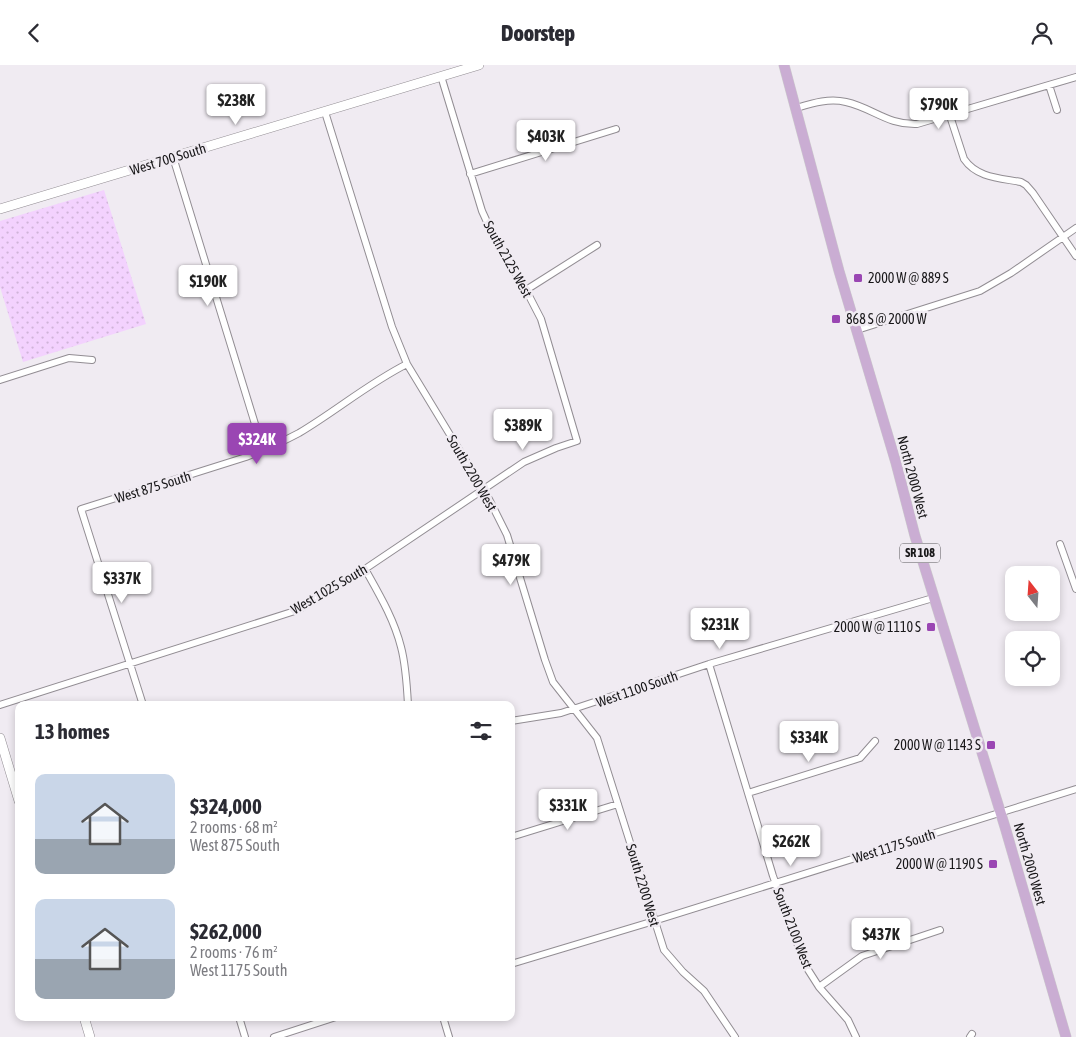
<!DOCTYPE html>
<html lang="en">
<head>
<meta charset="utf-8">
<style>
  :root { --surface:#fff; --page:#f2f2f3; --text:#2b2b33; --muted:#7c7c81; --accent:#9a46b3 }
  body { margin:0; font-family:"Asap Condensed",sans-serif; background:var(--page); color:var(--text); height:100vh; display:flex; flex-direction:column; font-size:19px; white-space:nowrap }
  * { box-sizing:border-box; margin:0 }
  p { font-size:16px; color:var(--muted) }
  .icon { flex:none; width:28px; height:28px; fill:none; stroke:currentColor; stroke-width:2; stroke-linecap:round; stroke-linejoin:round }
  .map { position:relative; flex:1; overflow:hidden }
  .drawer { position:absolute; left:15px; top:636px; width:500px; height:320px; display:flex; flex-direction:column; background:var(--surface); border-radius:10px; box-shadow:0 2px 8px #0003 }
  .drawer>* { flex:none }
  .needle { width:32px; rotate:343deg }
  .fabs { position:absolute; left:1005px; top:501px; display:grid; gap:10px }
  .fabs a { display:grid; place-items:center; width:55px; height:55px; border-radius:10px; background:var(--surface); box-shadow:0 2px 8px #0003; font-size:25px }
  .price { position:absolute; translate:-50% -42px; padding:0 11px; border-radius:5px; background:#fff; color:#222; font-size:16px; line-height:32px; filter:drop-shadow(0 1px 2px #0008) }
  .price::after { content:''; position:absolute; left:50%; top:30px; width:15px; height:11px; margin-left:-8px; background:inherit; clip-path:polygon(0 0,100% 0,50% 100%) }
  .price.selected { background:var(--accent); color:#fff }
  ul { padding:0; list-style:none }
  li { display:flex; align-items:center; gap:15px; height:125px; padding:0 20px }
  li span { display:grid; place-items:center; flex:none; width:140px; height:100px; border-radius:10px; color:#555 }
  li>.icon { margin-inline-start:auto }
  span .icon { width:60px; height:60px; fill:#fffc; stroke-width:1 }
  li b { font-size:21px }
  h2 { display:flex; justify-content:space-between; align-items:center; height:60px; padding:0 20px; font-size:21px }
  header { display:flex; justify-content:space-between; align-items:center; height:65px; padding:0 20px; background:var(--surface); font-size:22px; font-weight:800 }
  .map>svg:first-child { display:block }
  .park { fill:url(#park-dots) }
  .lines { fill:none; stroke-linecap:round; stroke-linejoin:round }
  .street-casing { stroke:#928d93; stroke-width:8 }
  .secondary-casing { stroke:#928d93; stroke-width:10 }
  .primary-casing { stroke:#ccc; stroke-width:11 }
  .street { stroke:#fff; stroke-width:6 }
  .secondary { stroke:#fff; stroke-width:9 }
  .primary { stroke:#caadd3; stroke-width:10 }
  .poi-dot { fill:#9a46b3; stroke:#f0ebf2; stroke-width:2 }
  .labels { text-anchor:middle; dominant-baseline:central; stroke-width:5; stroke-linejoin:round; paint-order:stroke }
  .shield { fill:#f0ebf2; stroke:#59575a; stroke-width:1 }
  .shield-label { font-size:12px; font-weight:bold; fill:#181719 }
  .street-label { font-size:14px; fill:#181719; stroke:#f0ebf2 }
  .poi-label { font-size:14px; fill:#181719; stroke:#f0ebf2; text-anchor:end }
</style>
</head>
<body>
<header><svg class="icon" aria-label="back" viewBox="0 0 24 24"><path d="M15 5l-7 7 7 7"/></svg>Doorstep<svg class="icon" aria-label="person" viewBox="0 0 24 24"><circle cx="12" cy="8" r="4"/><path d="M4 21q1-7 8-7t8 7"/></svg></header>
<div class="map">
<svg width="1076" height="972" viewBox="0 0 1076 972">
  <defs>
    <pattern id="park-dots" width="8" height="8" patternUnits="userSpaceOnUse" patternTransform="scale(1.25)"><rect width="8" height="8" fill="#f3d2fe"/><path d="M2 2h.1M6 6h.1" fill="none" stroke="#d0b4d9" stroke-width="1.8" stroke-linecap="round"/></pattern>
  </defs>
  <rect width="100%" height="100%" fill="#f0ebf2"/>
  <path class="park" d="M 104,125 L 146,259 L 23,297 L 0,222 L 0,156 Z"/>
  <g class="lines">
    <g class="street-casing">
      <path id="street" d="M 1049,20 L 1057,45
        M 796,43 C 813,38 829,33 846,37 C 873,43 887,60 917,59 L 1076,12
        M 325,47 L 392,262 L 407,299 L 489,434 L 507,470 L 545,595 L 553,617 L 597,673 L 664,885 L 683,907 L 704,926 L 735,972
        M 950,51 L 964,94 C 977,113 1000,113 1021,117 L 1026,120 L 1033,128 L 1076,191
        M 173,92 L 263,385
        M 470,109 L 616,64
        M 526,225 L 597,180
        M 857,265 L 980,226 L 1011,208 L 1076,163
        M 0,315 L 69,293 L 92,295
        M 1060,479 L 1076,524
        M 365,504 C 379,529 394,554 401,582 C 406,601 407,621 408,640
        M 709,599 L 773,811 L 805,900 L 819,922 L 848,955 L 856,972
        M 0,640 L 298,545 L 365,504 L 524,397 L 556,383 L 577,376 L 541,254 L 526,225 L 498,181 L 482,146 L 441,11
        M 143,640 L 81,444 L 246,392 C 264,385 282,377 299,368 C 336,346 369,318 407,299
        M 511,656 L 561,648 L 709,599 L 933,533
        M 748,728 L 860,693 L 875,676
        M 511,772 L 618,739
        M 511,899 L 654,856 L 1076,724
        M 819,922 L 862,891 L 940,865
        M 239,952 L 245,972
        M 443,952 L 449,972
        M 274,972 L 336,952
        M 970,972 L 972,969"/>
    </g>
    <g class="secondary-casing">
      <path id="secondary" d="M 0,144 L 479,0
        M 0,673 L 19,736
        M 84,952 L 90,972"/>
    </g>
    <g class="primary-casing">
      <path id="primary" d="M 784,0 L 839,206 L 896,398 L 915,471 L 1005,762 L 1066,972"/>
    </g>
    <use href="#street" class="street"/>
    <use href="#secondary" class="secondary"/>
    <use href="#primary" class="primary"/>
  </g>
  <g class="poi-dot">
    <rect x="853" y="208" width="10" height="10" rx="2.5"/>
    <rect x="831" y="249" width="10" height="10" rx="2.5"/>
    <rect x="926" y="557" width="10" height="10" rx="2.5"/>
    <rect x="986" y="675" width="10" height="10" rx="2.5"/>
    <rect x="988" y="794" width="10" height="10" rx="2.5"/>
  </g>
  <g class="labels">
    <rect class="shield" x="900" y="478.5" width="40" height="19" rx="4"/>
    <g class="shield-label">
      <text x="920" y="488">SR 108</text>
    </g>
    <g class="street-label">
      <text transform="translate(168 94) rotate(-17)">West 700 South</text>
      <text transform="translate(508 194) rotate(61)">South 2125 West</text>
      <text transform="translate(472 408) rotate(60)">South 2200 West</text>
      <text transform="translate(913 412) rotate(75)">North 2000 West</text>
      <text transform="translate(153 422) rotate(-17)">West 875 South</text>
      <text transform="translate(329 524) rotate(-30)">West 1025 South</text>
      <text transform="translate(637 624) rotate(-19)">West 1100 South</text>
      <text transform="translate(894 781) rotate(-17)">West 1175 South</text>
      <text transform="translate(1030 799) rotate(74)">North 2000 West</text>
      <text transform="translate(643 820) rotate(73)">South 2200 West</text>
      <text transform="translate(793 863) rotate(69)">South 2100 West</text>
    </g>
    <g class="poi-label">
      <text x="868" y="213" text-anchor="start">2000 W @ 889 S</text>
      <text x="846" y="254" text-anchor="start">868 S @ 2000 W</text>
      <text x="921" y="562">2000 W @ 1110 S</text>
      <text x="981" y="680">2000 W @ 1143 S</text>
      <text x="983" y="799">2000 W @ 1190 S</text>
    </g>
  </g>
</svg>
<div class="fabs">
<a><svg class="needle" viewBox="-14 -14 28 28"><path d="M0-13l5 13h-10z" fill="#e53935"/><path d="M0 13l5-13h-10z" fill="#7c7c81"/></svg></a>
<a><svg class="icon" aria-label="locate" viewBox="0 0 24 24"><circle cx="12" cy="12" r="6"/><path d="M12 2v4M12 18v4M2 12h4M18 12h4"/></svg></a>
</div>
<b class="price" style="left:236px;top:61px">$238K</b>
<b class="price" style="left:939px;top:65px">$790K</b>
<b class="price" style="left:546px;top:97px">$403K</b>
<b class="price" style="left:208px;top:242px">$190K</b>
<b class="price" style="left:523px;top:386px">$389K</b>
<b class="price selected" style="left:257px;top:400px">$324K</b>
<b class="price" style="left:511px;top:521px">$479K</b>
<b class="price" style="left:122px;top:539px">$337K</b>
<b class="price" style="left:720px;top:585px">$231K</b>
<b class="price" style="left:809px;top:698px">$334K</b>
<b class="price" style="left:568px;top:766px">$331K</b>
<b class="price" style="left:791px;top:802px">$262K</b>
<b class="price" style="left:881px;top:895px">$437K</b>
<section class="drawer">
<h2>13 homes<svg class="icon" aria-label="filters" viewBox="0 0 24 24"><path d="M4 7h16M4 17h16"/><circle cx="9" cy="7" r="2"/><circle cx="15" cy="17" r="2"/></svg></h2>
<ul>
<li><span style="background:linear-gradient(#c9d6e8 65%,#9aa5b1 0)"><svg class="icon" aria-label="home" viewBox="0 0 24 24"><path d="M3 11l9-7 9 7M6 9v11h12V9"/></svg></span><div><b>$324,000</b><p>2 rooms · 68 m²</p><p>West 875 South</p></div></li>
<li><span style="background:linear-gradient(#c9d6e8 60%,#9aa5b1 0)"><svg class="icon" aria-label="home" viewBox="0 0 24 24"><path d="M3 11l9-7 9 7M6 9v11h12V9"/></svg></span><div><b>$262,000</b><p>2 rooms · 76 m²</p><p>West 1175 South</p></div></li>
</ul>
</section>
</div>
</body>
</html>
